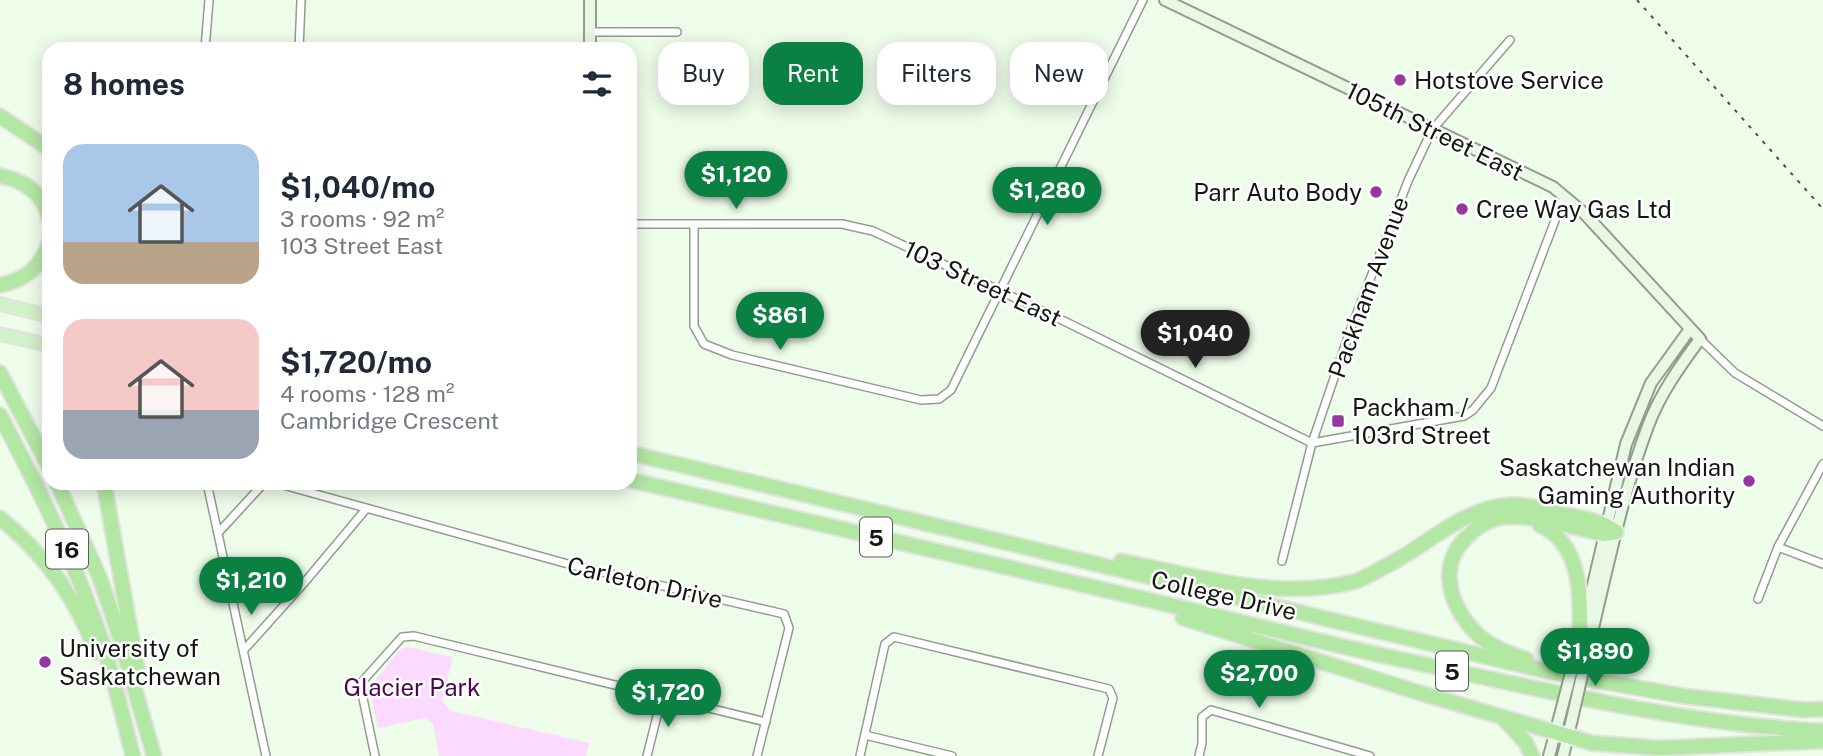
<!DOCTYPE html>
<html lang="en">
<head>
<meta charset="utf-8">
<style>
  :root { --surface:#fff; --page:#f2f2f3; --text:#1f2937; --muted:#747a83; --accent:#0b8043 }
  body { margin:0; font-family:"Public Sans",sans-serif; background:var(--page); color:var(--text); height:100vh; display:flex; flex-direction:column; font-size:26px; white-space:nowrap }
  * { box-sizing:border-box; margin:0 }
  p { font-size:23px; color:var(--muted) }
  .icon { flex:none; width:38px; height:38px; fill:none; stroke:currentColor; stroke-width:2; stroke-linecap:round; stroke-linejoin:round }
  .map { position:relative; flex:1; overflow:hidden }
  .drawer { position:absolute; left:42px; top:42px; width:595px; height:448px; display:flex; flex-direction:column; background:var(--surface); border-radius:21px; box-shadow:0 4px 18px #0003 }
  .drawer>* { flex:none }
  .banner { position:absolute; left:658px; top:42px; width:665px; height:63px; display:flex; gap:14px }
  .price { position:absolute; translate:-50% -60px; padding:0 16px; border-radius:24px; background:var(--accent); color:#fff; font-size:23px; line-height:46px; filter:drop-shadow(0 2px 4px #0008) }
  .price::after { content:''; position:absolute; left:50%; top:42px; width:21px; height:16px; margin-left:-10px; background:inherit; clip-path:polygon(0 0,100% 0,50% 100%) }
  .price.current { background:#222; color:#fff }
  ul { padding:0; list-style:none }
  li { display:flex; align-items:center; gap:21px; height:175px; padding:0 21px }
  li span { display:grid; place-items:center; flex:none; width:196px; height:140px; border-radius:21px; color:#555 }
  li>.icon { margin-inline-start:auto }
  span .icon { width:84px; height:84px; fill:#fffc; stroke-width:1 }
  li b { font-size:30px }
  h2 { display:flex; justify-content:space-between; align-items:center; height:84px; padding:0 21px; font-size:30px }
  .chip { padding:0 24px; border-radius:21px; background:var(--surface); box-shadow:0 4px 18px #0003; font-size:24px; line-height:63px }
  .chip.current { background:var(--accent); color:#fff }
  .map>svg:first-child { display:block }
  .green { fill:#fcd9ff }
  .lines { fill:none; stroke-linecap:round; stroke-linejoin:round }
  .street-casing { stroke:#919e8d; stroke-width:10 }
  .secondary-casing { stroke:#919e8d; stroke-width:14 }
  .primary-casing { stroke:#e3e3e2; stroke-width:16 }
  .highway-casing { stroke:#e3e3e2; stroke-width:18 }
  .street { stroke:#fff; stroke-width:7 }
  .secondary { stroke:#e8f8e4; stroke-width:10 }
  .primary { stroke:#d1f1c8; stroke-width:12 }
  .highway { stroke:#b3e7a4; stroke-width:14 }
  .rail { stroke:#4b5249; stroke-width:2; stroke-dasharray:3.5 7; stroke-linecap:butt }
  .secondary-bridge-casing { stroke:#919e8d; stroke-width:14; stroke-linecap:butt }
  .secondary-bridge { stroke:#e8f8e4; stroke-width:10 }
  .poi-dot { fill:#9637a0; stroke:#fff; stroke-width:2.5 }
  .labels { text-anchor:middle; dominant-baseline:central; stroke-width:5; stroke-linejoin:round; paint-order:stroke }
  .shield { fill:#fff; stroke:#595d58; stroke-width:2 }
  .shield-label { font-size:23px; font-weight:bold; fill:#121711 }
  .poi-label { font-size:24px; fill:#121711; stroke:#fff; text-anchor:start }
  .street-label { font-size:24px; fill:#121711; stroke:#fff }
  .park-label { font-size:24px; fill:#4c0552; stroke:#fff }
</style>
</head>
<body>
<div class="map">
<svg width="1823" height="756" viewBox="0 0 1823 756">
  <rect width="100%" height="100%" fill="#eefcea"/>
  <path class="green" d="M 407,647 L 453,657 L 442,701 L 451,711 L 589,743 L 586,756 L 439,756 L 433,724 L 425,718 L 378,728 L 370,693 L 371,685 L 401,649 Z"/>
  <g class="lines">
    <g class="street-casing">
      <path id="street" d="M 590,32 L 677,32
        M 205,49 L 209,0
        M 299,49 L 301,1
        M 630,224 L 842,224 L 873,231 L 1066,322 L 1312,443 L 1464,416 L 1473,410 L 1491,388 L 1564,197
        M 694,224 L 694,326 L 704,344 L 732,355 L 921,400 L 939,399 L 951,390 L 1143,0
        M 1700,339 L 1735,373 L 1823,426
        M 207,483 L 266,756
        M 276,483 L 568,564 L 784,614 L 789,628 L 757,756
        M 218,533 L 264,483
        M 1778,547 L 1823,564
        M 1282,561 L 1312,443 L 1350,331 L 1408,181 L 1432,130 L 1510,40
        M 1758,599 L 1778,547 L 1823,464
        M 244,650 L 304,583 L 366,509
        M 865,735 L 952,756
        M 375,756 L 360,684 L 402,637 L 414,636 L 766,722
        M 647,756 L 662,696
        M 860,756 L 885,644 L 894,637 L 1109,689 L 1113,698 L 1098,756
        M 1199,756 L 1202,743 L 1202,717 L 1211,710 L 1370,756"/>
    </g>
    <g class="secondary-casing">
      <path id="secondary" d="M 1165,0 L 1553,187 L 1584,213 L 1700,339 C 1680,366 1660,394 1648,426 C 1621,498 1606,575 1588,649
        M 590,49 L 590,0
        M 1584,623 L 1626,444 L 1651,383 L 1690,329
        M 1549,756 L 1560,715
        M 1563,756 L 1572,719"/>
    </g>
    <g class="primary-casing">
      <path id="primary" d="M 0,304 L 49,316
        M 0,334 L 49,345"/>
    </g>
    <g class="highway-casing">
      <path id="highway" d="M 0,116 L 49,149
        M 0,176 C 24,180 44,194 49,218
        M 0,285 C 24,281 42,266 49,243
        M 0,373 L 49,467
        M 0,415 C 37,486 73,557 99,633 C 113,673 122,715 133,756
        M 630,453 L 1550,672 L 1683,696 L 1805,710 L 1823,709
        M 630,480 C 801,519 972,560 1144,599 C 1228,618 1310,640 1394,658 C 1537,688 1677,724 1823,731
        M 57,483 L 99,576 L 118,631 L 154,756
        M 104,483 L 137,668
        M 0,518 C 43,553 77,599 96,652
        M 1540,525 C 1583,545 1580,597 1580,637
        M 1121,561 C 1196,576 1277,601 1353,582 C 1364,579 1376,571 1386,566 C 1426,546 1463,508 1509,505 C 1527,504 1545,509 1562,514 C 1581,518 1601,520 1616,532
        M 1183,618 L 1420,693 L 1592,743 L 1659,748 L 1823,741
        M 1526,659 C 1513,655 1498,650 1487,642 C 1456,620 1434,573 1463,541 C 1473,530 1484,521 1499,518 C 1528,512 1574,528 1604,534 L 1616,532
        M 1504,719 L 1526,743 L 1532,756"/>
    </g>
    <use href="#street" class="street"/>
    <use href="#secondary" class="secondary"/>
    <use href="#primary" class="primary"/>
    <use href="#highway" class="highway"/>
    <path class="rail" d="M 1637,0 L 1823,209"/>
    <g class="secondary-bridge-casing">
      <path id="secondary-bridge" d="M 1560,715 L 1578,646
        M 1572,719 L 1588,649"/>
    </g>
    <use href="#secondary-bridge" class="secondary-bridge"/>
  </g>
  <g class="poi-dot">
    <circle cx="1400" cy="80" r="7"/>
    <circle cx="1376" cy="192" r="7"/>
    <circle cx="1462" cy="209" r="7"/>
    <rect x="1331" y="414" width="14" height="14" rx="3.5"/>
    <circle cx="1749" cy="481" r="7"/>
    <circle cx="45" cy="662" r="7"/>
  </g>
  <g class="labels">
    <g class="shield">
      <rect x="860" y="517.5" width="32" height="39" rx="5"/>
      <rect x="46" y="529.5" width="42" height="39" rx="5"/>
      <rect x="1436" y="651.5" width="32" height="39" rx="5"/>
    </g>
    <g class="shield-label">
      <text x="876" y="537">5</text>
      <text x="67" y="549">16</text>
      <text x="1452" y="671">5</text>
    </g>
    <g class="poi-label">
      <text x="1414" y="80">Hotstove Service</text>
      <text x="1362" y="192" text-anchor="end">Parr Auto Body</text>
      <text x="1476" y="209">Cree Way Gas Ltd</text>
      <text x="1352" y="407">Packham /<tspan x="1352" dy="28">103rd Street</tspan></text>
      <text x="1735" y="467" text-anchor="end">Saskatchewan Indian<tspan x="1735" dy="28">Gaming Authority</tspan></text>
      <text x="59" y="648">University of<tspan x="59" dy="28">Saskatchewan</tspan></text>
    </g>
    <g class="street-label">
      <text transform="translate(1435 131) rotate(26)">105th Street East</text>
      <text transform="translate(983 283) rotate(25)">103 Street East</text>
      <text transform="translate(1368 287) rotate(-70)">Packham Avenue</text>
      <text transform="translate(645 582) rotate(13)">Carleton Drive</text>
      <text transform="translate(1224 595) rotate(13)">College Drive</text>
    </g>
    <g class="park-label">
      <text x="412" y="687">Glacier Park</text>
    </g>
  </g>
</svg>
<b class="price" style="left:736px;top:211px">$1,120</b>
<b class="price" style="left:1047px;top:227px">$1,280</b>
<b class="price" style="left:780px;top:352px">$861</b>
<b class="price current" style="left:1195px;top:370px">$1,040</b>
<b class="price" style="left:251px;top:617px">$1,210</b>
<b class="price" style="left:1595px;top:688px">$1,890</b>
<b class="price" style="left:1259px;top:710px">$2,700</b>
<b class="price" style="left:668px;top:729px">$1,720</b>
<div class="banner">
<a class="chip">Buy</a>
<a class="chip current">Rent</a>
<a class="chip">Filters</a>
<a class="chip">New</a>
</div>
<section class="drawer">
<h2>8 homes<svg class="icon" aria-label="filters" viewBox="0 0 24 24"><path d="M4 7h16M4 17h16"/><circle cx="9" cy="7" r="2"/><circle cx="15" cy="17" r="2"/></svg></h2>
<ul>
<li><span style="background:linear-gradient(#a9c7e8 70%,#b9a48a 0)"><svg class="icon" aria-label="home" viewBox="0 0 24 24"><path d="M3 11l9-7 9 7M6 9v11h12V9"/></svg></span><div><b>$1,040/mo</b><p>3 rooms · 92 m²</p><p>103 Street East</p></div></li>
<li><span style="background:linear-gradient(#f6c9c9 65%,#9aa5b1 0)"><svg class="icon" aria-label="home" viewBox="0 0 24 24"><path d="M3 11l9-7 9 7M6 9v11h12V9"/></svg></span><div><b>$1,720/mo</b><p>4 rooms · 128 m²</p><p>Cambridge Crescent</p></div></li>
</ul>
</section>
</div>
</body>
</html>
